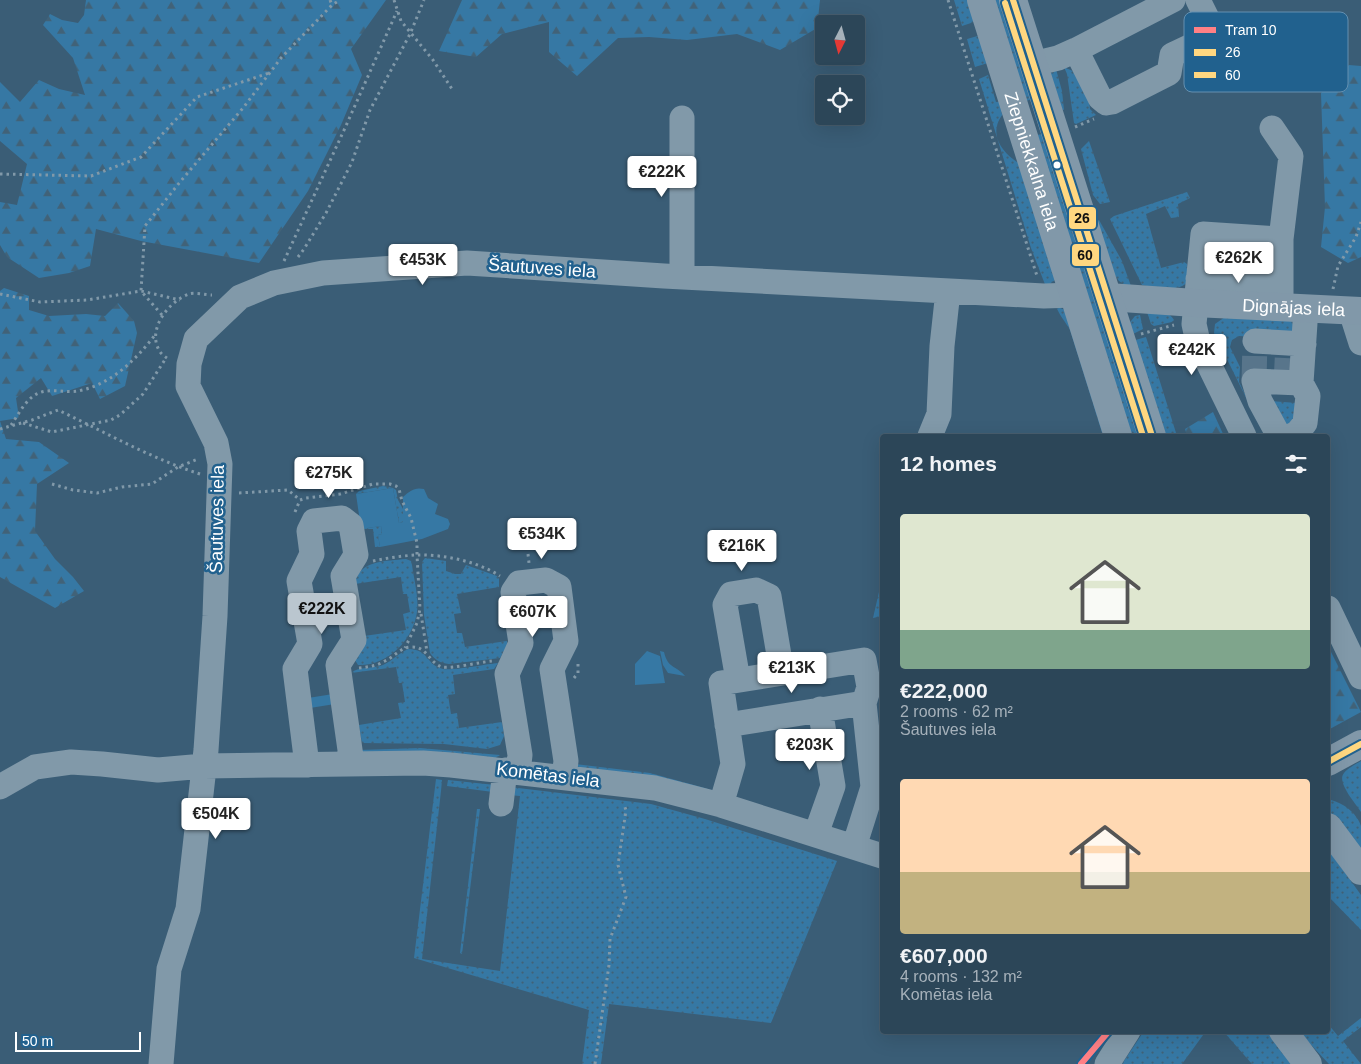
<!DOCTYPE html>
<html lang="en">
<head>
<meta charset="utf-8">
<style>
  :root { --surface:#2c4658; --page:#385061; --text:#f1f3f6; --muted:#a6b1ba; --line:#485e6e; --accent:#bac6cf }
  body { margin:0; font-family:Arial,sans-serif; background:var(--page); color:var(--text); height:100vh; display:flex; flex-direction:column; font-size:19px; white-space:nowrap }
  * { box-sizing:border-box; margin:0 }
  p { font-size:16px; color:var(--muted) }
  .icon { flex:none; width:28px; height:28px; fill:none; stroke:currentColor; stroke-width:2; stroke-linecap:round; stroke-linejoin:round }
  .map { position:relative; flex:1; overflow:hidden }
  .drawer { position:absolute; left:880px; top:434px; width:450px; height:600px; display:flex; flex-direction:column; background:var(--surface); border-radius:5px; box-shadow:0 5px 20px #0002,0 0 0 1px var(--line) }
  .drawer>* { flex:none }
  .needle { width:32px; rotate:186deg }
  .buttons { position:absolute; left:815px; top:15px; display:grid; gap:10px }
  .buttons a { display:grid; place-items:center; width:50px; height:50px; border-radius:5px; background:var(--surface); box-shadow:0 5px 20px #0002,0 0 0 1px var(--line); font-size:25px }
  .scale { position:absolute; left:15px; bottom:12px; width:126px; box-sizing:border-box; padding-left:5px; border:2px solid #fff; border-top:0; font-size:14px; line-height:18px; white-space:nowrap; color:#fff; -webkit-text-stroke:4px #21618e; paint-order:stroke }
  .price { position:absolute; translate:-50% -42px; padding:0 11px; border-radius:5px; background:#fff; color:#222; font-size:16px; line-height:32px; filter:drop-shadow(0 1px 2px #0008) }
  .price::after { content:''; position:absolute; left:50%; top:30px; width:15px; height:11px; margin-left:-8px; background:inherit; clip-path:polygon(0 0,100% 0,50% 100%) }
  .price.active { background:var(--accent); color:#111 }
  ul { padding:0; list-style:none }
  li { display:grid; align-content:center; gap:10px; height:265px; padding:0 20px }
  li span { display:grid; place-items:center; height:155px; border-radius:5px; color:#555 }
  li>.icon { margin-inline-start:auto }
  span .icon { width:90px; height:90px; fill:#fffc; stroke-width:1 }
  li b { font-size:21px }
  h2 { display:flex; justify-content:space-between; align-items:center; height:60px; padding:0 20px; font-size:21px }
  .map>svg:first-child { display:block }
  .grass { fill:url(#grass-dots) }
  .forest { fill:url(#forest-firs) }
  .green { fill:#3678a4 }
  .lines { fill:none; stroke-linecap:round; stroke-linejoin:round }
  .minor-tunnel { stroke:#58758b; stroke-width:25; stroke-dasharray:25 12; stroke-linecap:butt }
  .path { stroke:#8199a9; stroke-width:3; stroke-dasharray:2.5 4; stroke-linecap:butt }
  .minor { stroke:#8199a9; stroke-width:25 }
  .major { stroke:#8198a9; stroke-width:28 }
  .highway { stroke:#8198a9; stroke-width:28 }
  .bus-1-casing { stroke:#21618e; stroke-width:10 }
  .bus-2-casing { stroke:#21618e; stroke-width:10 }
  .bus-1 { stroke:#ffd780; stroke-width:6 }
  .bus-2 { stroke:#ffd780; stroke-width:6 }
  .tram-1-casing { stroke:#21618e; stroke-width:10 }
  .tram-1 { stroke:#ff8085; stroke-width:6 }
  .bus-dot { fill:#fff; stroke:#21618e; stroke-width:2 }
  .labels { text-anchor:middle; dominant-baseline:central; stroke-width:5; stroke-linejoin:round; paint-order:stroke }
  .street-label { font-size:18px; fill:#fff; stroke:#21618e }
  .key { fill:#21618e; stroke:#6490b0; stroke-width:1 }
  .key-label { font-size:14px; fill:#fff }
  .line-badge { stroke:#21618e; stroke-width:2 }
  .pale-badge-label { font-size:14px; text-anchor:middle; font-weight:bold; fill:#111 }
</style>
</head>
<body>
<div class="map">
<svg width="1361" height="1064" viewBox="0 0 1361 1064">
  <defs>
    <pattern id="grass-dots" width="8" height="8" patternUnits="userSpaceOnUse" patternTransform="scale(1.25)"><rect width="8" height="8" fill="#3678a4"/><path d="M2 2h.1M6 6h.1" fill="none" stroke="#416278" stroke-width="1.8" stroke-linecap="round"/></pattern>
    <pattern id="forest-firs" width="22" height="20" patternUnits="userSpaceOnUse" patternTransform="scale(1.25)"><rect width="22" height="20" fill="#3678a4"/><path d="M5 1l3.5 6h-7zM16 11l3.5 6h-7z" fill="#416278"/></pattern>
  </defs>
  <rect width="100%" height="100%" fill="#3a5d76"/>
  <path class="grass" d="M 954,0 L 970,0 L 977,21 L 962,26 Z
    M 991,0 L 1003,0 L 1032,99 L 1026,101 Z
    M 981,35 L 991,62 L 975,67 L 967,39 Z
    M 1064,67 L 1077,73 L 1089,99 L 1090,109 L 1096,115 L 1076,124 L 1074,123 L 1067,74 Z
    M 1056,69 L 1062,91 L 1064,110 L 1061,109 L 1048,76 Z
    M 988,75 L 996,102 L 1004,101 L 1007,108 C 1003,114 998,120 997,126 C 993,142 1008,158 1021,164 L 1055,280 L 1046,287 L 1031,248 L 979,79 Z
    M 1042,134 L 1140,436 L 1128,436 L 1037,135 Z
    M 1089,141 L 1110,202 L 1100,204 L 1093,195 L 1081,149 Z
    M 1187,192 L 1190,198 L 1178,204 L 1179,217 L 1171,218 L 1165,206 L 1146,214 L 1161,268 L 1184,262 L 1187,264 C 1187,267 1189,272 1189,276 C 1188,295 1154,287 1142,285 L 1110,219 L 1114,216 Z
    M 1099,220 L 1122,261 L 1131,286 L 1128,287 L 1119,281 L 1113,273 L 1095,222 Z
    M 1056,306 L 1069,312 L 1108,436 L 1103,436 L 1070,330 C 1065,321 1059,315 1056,306 Z
    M 1147,312 C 1157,312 1168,310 1174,320 L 1172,322 L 1154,326 L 1151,324 Z
    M 1140,315 L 1143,329 L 1133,334 L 1127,326 L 1135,316 Z
    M 1225,317 L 1288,319 L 1300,327 L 1298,339 L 1239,336 L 1232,340 L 1230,347 L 1240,367 L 1239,382 L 1265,436 L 1214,333 L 1215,324 Z
    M 1146,337 L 1177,436 L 1163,436 L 1132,341 Z
    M 1269,401 L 1297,403 L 1296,414 L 1286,428 Z
    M 383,486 L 393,488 L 396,490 L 398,500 L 403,509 L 403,522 L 399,523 L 393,488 L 356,494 L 359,491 Z
    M 381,526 L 382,534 L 378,535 L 380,547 L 375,547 L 373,529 L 360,529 Z
    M 425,558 L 446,561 L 446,571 L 455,574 L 461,574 L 466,565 L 497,576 L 499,579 L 499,587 L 457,594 L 461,613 L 454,614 L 457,633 L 462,633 L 465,647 L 507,641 L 507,646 L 500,658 L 449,664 C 440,663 435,660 430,653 L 424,615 L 422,562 Z
    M 406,559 L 411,561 L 412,565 C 414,580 419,597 417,612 C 413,640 388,666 358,665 L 355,660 L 364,636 L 406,630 L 403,614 L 410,612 L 407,594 L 403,594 L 401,577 L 355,584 C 358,560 387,561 406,559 Z
    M 882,579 L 882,616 L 873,618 Z
    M 408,649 C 429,649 426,665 443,669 C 452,671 487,664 498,663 L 494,669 L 453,675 L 455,694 L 448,695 L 451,714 L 457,713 L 459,728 L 502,722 L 504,736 L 500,745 L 487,749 L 444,744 L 362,743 L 359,725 L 401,718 L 398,703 L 405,702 L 402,683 L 399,683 L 396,667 L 351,673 C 359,666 373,669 383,665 C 392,661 399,653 408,649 Z
    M 420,748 L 500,755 L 496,758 L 364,755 L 359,750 Z
    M 1361,761 L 1361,812 C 1356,804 1336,782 1344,773 C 1348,768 1356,764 1361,761 Z
    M 575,764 L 650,773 L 712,790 L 575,770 Z
    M 436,779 L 442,780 L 441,791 L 422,959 L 500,971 L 520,796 L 509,795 L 510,787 L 651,804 L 705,819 L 837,861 L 771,1023 L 609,1004 L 601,1064 L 582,1064 L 589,1010 L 414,958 Z
    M 448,780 L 495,785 L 493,792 L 447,786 Z
    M 1331,800 C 1343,803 1357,813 1361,826 C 1361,834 1361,847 1361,855 L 1328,811 L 1328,802 Z
    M 477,809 L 480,809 L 462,954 L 460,953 Z
    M 1328,849 L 1361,895 L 1361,930 L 1328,896 Z
    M 1361,1018 L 1361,1027 L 1343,1041 L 1361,1064 L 1329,1064 L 1298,1031 L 1328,1031 L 1328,1024 L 1338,1036 Z
    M 1144,1031 L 1206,1031 L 1182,1064 L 1122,1064 Z
    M 1223,1031 L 1271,1031 L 1295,1064 L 1252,1064 Z"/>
  <path class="forest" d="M 86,0 L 386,0 L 351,49 L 362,75 L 341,125 L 308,191 L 259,263 L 141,241 L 96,229 L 90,266 L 69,273 L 39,278 L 7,257 L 0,245 L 0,202 L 17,205 L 27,164 L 0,141 L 0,82 L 20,102 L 39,80 L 59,89 L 85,95 L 73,58 L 43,25 L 50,14 L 62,20 L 78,23 L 84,15 Z
    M 462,0 L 820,0 L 817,28 L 780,50 L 737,34 L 687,40 L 649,37 L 618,38 L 577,76 L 549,52 L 549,22 L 502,34 L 476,57 L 439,51 Z
    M 1349,65 L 1361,66 L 1361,257 L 1348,263 L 1321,247 L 1325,207 L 1321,93 Z
    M 4,288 L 29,296 L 29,310 L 49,316 L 86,314 L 105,316 L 118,303 L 134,321 L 137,333 L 125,386 L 100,399 L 92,383 L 52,396 L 41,378 L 16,398 L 19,418 L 0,421 L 0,291 Z
    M 1213,412 L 1224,436 L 1187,436 L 1185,429 Z
    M 0,421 L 6,439 L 39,442 L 69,463 L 37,484 L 35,531 L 55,559 L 73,577 L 84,591 L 55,608 L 0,577 Z
    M 1328,646 L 1361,712 L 1328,730 Z"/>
  <path class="green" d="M 393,488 L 399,523 L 403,522 L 403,497 C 410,491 414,487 424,489 L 428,498 L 438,504 L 435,514 L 448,519 L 450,524 L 448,529 L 422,539 L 380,547 L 378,535 L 382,534 L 381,526 L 361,529 L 356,494 Z
    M 647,651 L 660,656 L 665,683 L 635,685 L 635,664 Z
    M 660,651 L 664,652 C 668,669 676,665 685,676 L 668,673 L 663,665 Z
    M 333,694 L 335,704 L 310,708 L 308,698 Z"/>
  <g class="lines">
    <path class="minor-tunnel" d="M 1254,381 L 1255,341
      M 1286,383 L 1288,343"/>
    <path class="path" d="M 330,0 L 332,5
      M 394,0 L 401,21 L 433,60 L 452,89
      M 948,0 L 1037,276
      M 1075,127 L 1094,119
      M 0,174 L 91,176 L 141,157 L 197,97 L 269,73
      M 298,257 L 304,249 L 326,213 L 352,162 L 370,110 L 410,34 L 424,0
      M 284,261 L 345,128 L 397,11
      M 1333,289 L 1338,266 L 1356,237 L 1361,222
      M 0,294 L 40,302 L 87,300 L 141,291 L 180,300
      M 162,315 L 141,291 L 145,226 L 180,182 L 243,108 L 281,58 L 332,5 L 340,0
      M 1141,334 L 1174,325
      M 167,358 C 164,356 160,353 159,350 C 147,329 169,301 189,294 C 195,292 206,295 212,295
      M 23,423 L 52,432 L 111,420 L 120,415 L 143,394 L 166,358
      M 11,425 C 19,414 26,398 39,393 C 50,388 66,393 78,391 C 110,385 135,361 155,335
      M 0,429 L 32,420 L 58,410 C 105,432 150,458 200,474
      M 52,484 L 73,490 L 97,493 L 122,487 L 152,484 L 178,467 L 198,459
      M 239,493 L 288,490 L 300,500
      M 295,512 L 300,500 L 306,498 L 340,494 L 373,484 L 390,484 L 396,486 L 399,489 L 402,501 L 411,518 L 417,543 L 417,555 L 420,609 L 417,623 L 405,648
      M 528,554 L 529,563
      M 373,561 C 387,558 401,556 415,555 C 442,554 477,561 500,576
      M 421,614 L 427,652
      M 359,668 C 368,667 377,666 385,661 C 394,657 401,647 411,647 C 427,646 429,663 442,667 C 451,669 481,662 492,661
      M 574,678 L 578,673 L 578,663
      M 595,1064 L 609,965 L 610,939 L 626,897 L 618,865 L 626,810 L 624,805"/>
    <path class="minor" d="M 1173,0 L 1076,50 L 1100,98 L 1106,103 L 1112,102 L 1169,73 L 1172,55 L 1208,38 L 1211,26 L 1198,0
      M 1033,64 L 1058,58 L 1076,50
      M 1272,128 L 1291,156 L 1281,239
      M 682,277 L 682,118
      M 1198,279 L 1280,284
      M 1354,311 L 1354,321 L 1361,343
      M 1255,341 L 1304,344
      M 930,436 L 939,414 L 942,346 L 948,291
      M 1244,436 L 1198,342 L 1194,324 L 1203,234 L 1281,239 L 1281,307
      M 1279,436 L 1260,401 L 1254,381 L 1301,383
      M 1291,436 L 1297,433 L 1305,423 L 1308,396 L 1301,383 L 1306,308
      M 1328,608 L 1361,677
      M 738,680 L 725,605 L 731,594 L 756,590 L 769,596 L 782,673
      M 727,725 L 864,703
      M 307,765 L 295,669 L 310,644 L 299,581 L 312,554 L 309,531 L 314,521 L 342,518 L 351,525 L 356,555 L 343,576 L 354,640 L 338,665 L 352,764
      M 518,772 L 520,755 L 507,674 L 521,643 L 513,592 L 519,583 L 546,580 L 559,587 L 566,641 L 552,669 L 566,761 L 564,777
      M 0,787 L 35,767 L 71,762 L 102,764 L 158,770 L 204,766 L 423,763 L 451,765 L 655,788 L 721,805 L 882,856
      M 501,804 L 505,770
      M 721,805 L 733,764 L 721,683 L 864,660 L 869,687 L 864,703 L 873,787 L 854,847
      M 816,834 L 833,786 L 820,709
      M 161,1064 L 169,969 L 188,909 L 206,750 L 215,616 L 220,464 L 216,443 L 188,386 L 189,364 L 196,339 L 240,297 L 274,283 L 323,273 L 467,263 L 664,276 L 1044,296 L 1074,295
      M 1107,1064 L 1128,1031"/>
    <g class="major">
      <path id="s1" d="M 1108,297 L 1195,303 L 1361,311"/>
      <path d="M 1328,762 L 1361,744"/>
    </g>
    <g class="highway">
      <path id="s2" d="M 981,0 L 1118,436"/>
      <path d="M 1013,0 L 1152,436"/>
      <path d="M 1328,827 L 1361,871"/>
      <path d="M 1283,1031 L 1308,1064"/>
    </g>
    <g class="bus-1-casing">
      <path id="bus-1" d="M 1013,0 L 1152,436
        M 1328,762 L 1361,744"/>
    </g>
    <g class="bus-2-casing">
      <path id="bus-2" d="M 1005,3 L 1143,436"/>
    </g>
    <use href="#bus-1" class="bus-1"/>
    <use href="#bus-2" class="bus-2"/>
    <g class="tram-1-casing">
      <path id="tram-1" d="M 1081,1064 L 1109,1031"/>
    </g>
    <use href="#tram-1" class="tram-1"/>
  </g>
  <circle class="bus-dot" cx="1057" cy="165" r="4.5"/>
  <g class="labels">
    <g class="street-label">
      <text stroke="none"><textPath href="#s2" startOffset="169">Ziepniekkalna iela</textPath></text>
      <text transform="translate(542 268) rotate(4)">Šautuves iela</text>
      <text stroke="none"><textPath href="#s1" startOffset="186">Dignājas iela</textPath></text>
      <text transform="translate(217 519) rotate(-89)">Šautuves iela</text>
      <text transform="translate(548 775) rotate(7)">Komētas iela</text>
    </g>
  </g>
  <rect x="1184" y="12" width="164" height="80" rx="8" class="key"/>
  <rect x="1194" y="27" width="22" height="6" fill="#ff8085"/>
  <rect x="1194" y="49" width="22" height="7" fill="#ffd780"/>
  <rect x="1194" y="72" width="22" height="6" fill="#ffd780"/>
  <g class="key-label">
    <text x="1225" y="35">Tram 10</text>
    <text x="1225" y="57">26</text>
    <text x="1225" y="80">60</text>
  </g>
  <g class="line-badge">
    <rect x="1068" y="206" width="29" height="24" rx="5" fill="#ffd780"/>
    <rect x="1071" y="243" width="29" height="24" rx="5" fill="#ffd780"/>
  </g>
  <g class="pale-badge-label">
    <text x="1082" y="223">26</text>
    <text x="1085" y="260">60</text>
  </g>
</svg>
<div class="buttons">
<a><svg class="needle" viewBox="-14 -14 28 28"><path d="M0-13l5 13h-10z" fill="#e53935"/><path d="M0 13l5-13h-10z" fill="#a6b1ba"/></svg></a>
<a><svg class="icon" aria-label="locate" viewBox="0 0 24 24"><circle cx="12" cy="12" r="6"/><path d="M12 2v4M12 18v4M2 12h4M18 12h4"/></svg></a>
</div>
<div class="scale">50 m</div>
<b class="price" style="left:662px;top:198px">€222K</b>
<b class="price" style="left:1239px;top:284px">€262K</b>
<b class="price" style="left:423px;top:286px">€453K</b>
<b class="price" style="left:1192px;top:376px">€242K</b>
<b class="price" style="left:329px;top:499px">€275K</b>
<b class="price" style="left:542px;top:560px">€534K</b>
<b class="price" style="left:742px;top:572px">€216K</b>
<b class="price active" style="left:322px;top:635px">€222K</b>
<b class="price" style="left:533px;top:638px">€607K</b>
<b class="price" style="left:792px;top:694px">€213K</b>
<b class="price" style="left:810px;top:771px">€203K</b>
<b class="price" style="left:216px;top:840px">€504K</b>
<section class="drawer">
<h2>12 homes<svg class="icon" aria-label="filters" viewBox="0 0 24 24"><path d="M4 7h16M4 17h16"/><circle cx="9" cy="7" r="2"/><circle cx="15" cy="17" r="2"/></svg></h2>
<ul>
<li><span style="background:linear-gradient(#dfe7d0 75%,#7fa58c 0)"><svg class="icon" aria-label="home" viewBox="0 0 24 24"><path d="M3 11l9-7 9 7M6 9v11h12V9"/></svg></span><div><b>€222,000</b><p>2 rooms · 62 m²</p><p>Šautuves iela</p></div></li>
<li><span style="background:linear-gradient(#ffd9b3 60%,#c2b280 0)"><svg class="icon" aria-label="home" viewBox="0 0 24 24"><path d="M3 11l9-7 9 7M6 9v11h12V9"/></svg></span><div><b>€607,000</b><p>4 rooms · 132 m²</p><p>Komētas iela</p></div></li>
</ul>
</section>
</div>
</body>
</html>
